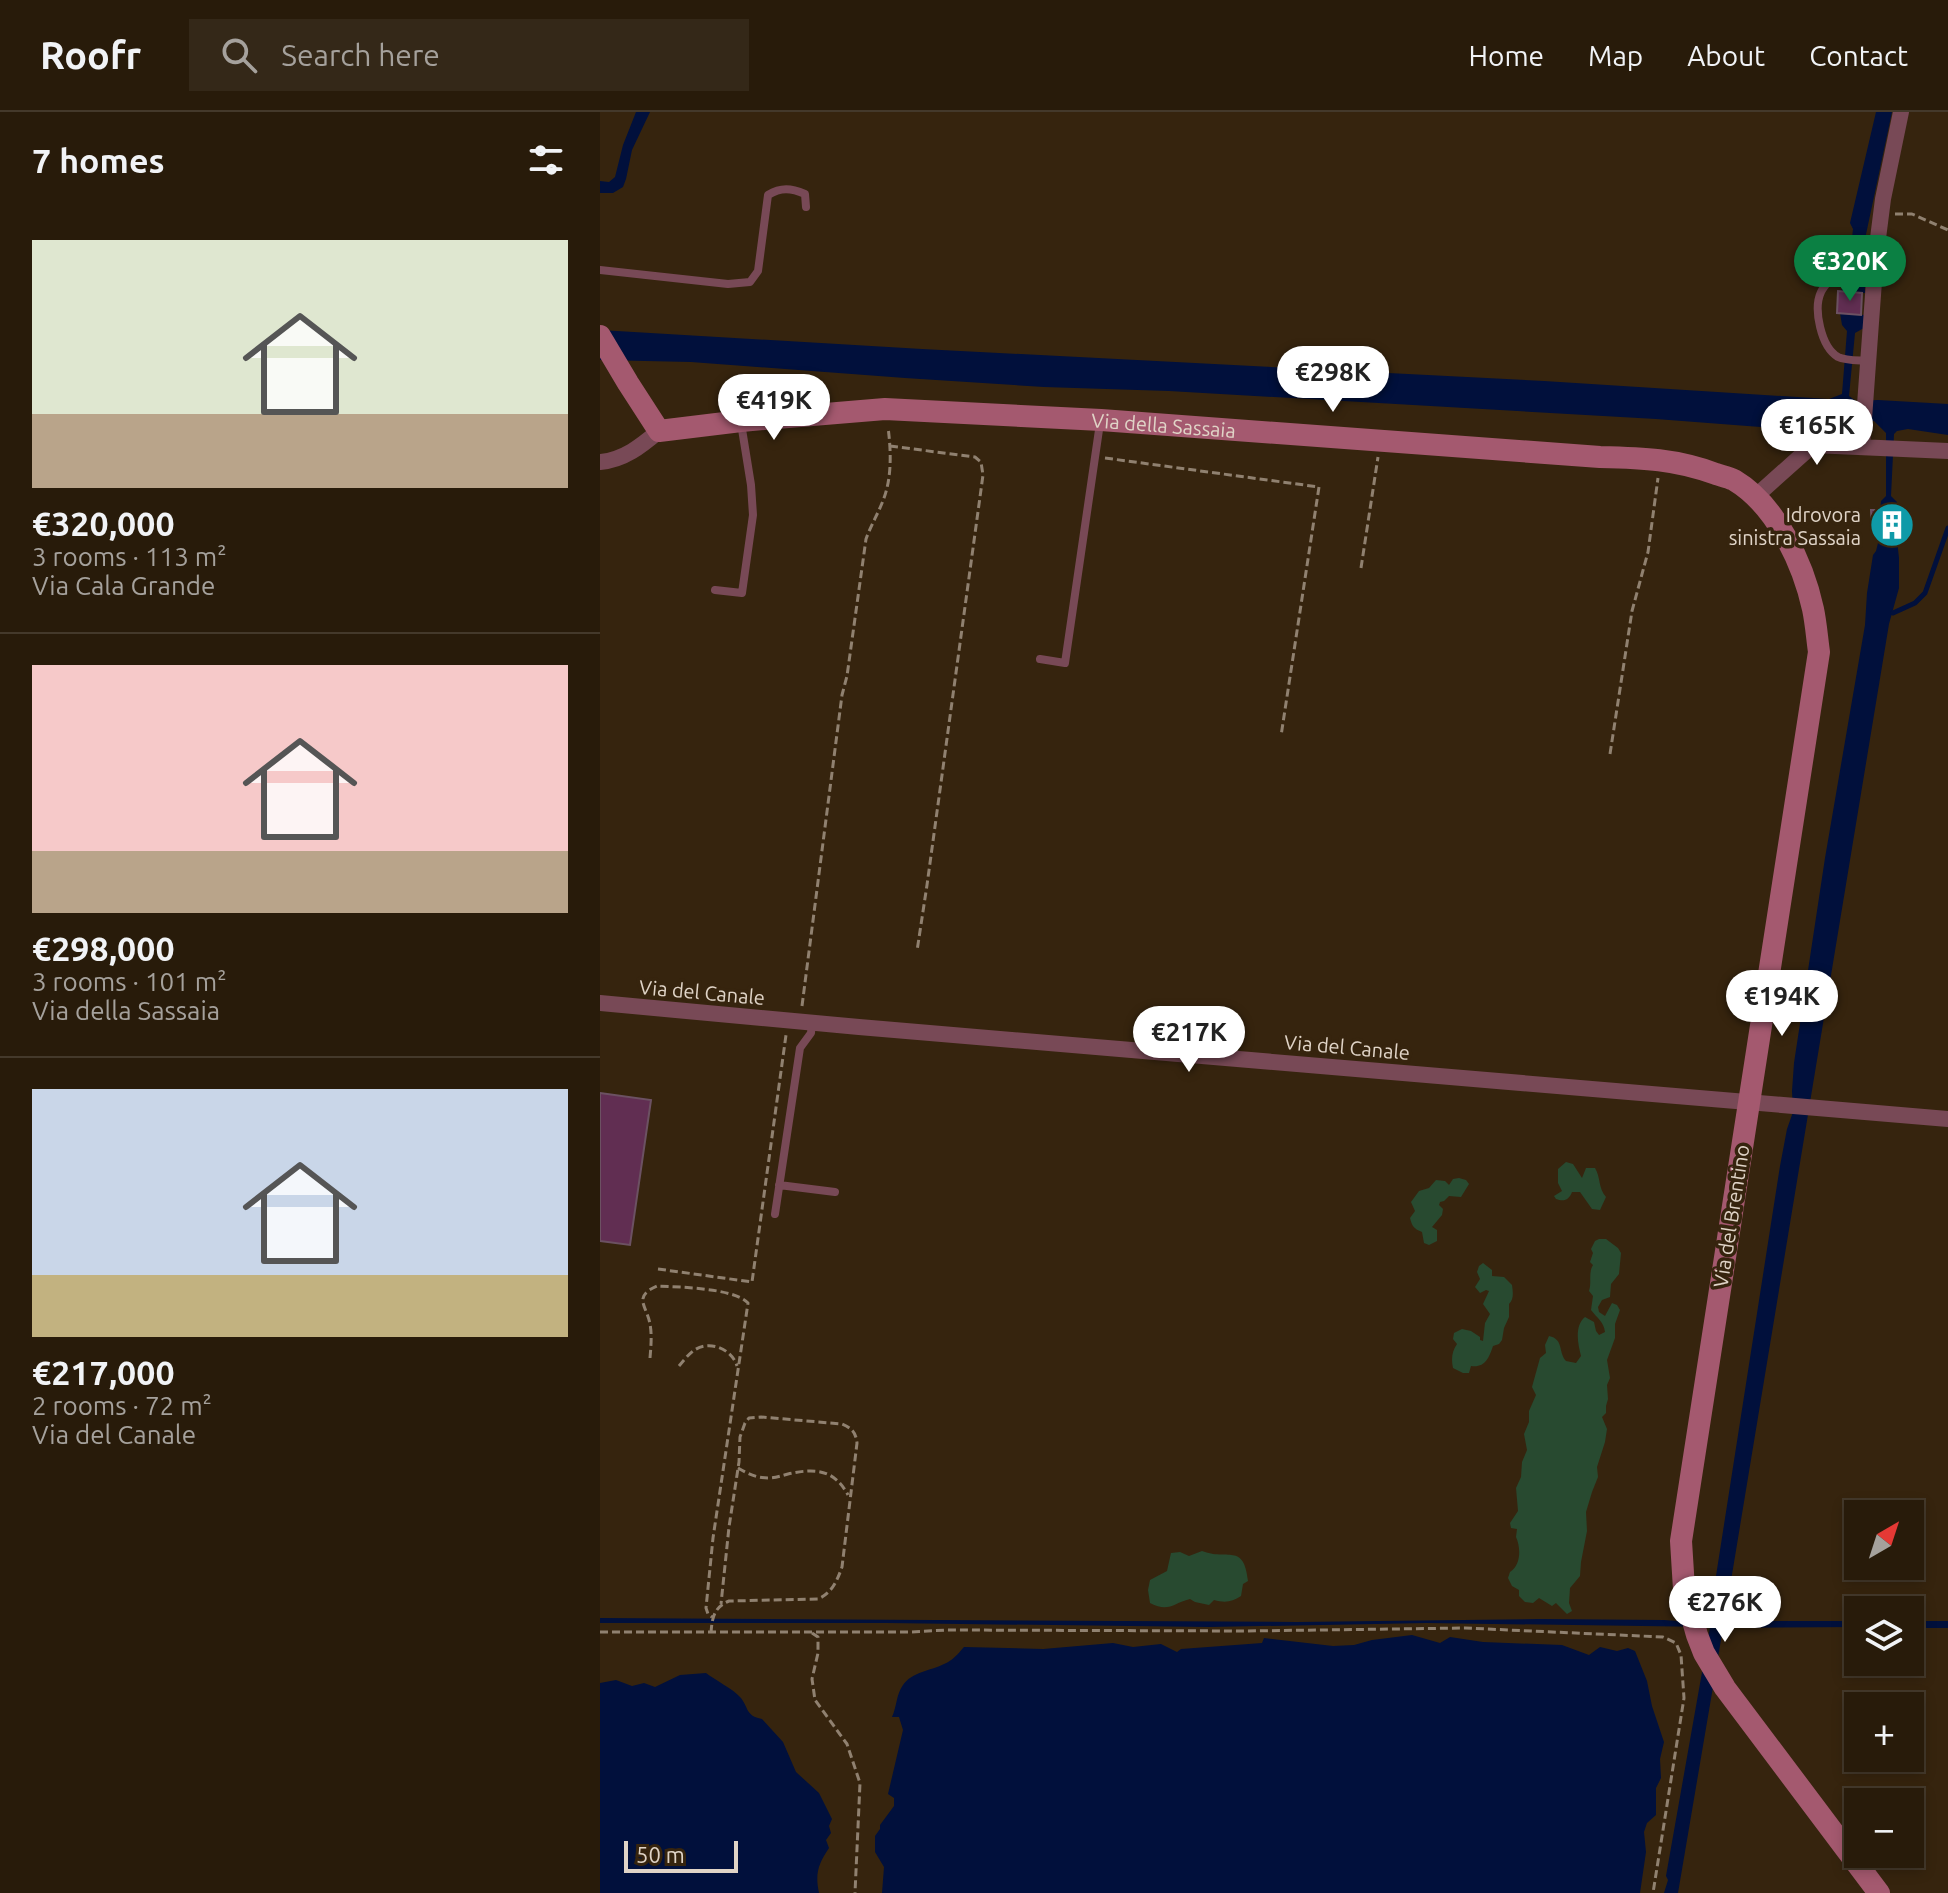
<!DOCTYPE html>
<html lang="en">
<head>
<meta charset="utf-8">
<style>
  :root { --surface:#281b0a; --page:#342818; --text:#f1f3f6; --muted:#a5a19c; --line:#44392b; --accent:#0b8043 }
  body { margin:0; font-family:Ubuntu,sans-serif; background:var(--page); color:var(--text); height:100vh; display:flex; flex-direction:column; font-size:30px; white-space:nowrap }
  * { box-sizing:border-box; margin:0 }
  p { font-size:26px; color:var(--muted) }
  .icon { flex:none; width:44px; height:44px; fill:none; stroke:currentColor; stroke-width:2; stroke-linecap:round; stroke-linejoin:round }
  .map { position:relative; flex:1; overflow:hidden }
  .panel { display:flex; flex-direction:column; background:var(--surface); width:600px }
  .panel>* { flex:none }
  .needle { width:52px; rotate:39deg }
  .controls { position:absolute; left:1244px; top:1388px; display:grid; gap:16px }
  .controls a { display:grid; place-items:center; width:80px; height:80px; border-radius:0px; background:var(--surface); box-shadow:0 4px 12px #0003,0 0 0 2px var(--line); font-size:40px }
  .scale { position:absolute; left:24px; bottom:20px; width:114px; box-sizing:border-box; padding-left:8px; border:4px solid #e0d4c7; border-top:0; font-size:22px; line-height:28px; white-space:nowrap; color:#e0d4c7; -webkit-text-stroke:6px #36240e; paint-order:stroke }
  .price { position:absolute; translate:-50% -68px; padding:0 18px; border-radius:28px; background:#fff; color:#222; font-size:26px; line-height:52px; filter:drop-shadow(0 2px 4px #0008) }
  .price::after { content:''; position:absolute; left:50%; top:48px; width:24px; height:18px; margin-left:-12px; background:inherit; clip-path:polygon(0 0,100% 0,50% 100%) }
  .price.current { background:var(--accent); color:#fff }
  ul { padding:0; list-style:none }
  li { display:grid; align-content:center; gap:16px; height:424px; padding:0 32px }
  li+li { border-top:2px solid var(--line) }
  li span { display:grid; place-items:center; height:248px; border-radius:0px; color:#555 }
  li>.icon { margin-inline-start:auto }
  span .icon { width:144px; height:144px; fill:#fffc; stroke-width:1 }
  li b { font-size:34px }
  h2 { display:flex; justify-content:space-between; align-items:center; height:96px; padding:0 32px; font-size:34px }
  header { display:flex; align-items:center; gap:48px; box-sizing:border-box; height:112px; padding:0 40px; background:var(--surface); border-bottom:2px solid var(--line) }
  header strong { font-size:38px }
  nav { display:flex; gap:44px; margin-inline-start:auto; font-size:28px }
  .search { width:560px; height:72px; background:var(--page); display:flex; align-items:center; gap:20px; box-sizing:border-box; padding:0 28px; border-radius:0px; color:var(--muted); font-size:30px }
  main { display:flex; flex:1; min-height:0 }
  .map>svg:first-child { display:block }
  .green { fill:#284a30 }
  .water { fill:#01103c }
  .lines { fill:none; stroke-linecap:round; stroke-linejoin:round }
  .stream { stroke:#01103c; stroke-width:5 }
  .building { fill:#612e52; stroke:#6c5162; stroke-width:2 }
  .path { stroke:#908170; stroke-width:3; stroke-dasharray:8 4; stroke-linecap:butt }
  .lane { stroke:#784956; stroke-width:8 }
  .street { stroke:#784956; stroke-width:16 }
  .secondary { stroke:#a4596f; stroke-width:22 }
  .labels { text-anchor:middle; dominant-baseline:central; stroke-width:7; stroke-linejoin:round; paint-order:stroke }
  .street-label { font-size:20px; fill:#e0d4c7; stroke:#36240e }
  .poi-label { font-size:20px; fill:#e0d4c7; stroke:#36240e; text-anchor:end }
</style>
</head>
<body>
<header>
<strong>Roofr</strong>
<div class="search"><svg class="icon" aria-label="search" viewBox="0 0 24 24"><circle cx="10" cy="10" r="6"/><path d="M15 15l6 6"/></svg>Search here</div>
<nav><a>Home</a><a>Map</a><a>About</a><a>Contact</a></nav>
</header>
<main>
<section class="panel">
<h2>7 homes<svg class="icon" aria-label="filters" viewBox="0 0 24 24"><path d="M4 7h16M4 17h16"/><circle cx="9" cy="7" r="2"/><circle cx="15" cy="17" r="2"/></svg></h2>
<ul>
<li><span style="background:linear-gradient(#dfe7d0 70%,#b9a48a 0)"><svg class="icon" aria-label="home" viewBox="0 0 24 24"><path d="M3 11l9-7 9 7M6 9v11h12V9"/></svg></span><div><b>€320,000</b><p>3 rooms · 113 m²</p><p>Via Cala Grande</p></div></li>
<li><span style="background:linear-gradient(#f6c9c9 75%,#b9a48a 0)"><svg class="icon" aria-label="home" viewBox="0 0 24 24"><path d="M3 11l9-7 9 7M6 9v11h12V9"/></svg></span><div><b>€298,000</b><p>3 rooms · 101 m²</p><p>Via della Sassaia</p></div></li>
<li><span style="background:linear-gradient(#c9d6e8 75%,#c2b280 0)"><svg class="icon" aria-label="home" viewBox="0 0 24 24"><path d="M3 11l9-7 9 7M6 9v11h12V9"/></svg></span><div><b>€217,000</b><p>2 rooms · 72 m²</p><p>Via del Canale</p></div></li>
</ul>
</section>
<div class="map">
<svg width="1348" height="1781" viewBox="0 0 1348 1781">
  <rect width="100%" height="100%" fill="#36240e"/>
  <path class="green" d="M 966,1050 L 973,1052 L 982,1066 L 986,1056 L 995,1056 C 1001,1066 998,1076 1006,1085 L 1000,1098 L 992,1097 L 980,1080 L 972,1080 C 969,1088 964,1090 956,1087 L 954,1084 L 962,1079 L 958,1071 L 958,1057 Z
    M 859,1066 L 866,1068 L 869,1072 L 861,1085 L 849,1084 L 844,1089 L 840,1090 L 839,1093 L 843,1097 L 842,1103 L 832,1115 L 837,1118 L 837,1129 L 829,1133 L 824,1131 L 822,1120 C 814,1117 812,1114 810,1106 L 815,1099 L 811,1090 L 819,1079 L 829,1076 L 836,1068 L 845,1069 L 849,1073 L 853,1067 Z
    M 999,1127 L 1006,1127 L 1018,1136 L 1021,1141 L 1019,1162 L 1011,1172 L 1010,1185 L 1002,1188 L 998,1195 L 999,1200 L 1005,1204 L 1012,1191 L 1017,1193 L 1020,1198 L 1015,1212 L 1015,1226 L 1007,1248 L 1010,1266 L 1007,1273 L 1008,1287 L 1006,1294 L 1006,1301 L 1002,1305 L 1007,1317 L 1005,1330 L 997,1355 L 998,1365 L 992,1380 L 986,1400 L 987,1419 L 981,1450 L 980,1464 L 970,1476 L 969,1491 L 972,1499 L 967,1502 L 956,1491 L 952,1494 L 939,1486 L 933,1491 L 925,1490 L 919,1484 L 919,1478 L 912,1474 L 908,1466 L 910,1460 C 921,1453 921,1436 916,1425 L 917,1417 L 911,1416 L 910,1411 L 918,1399 L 916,1376 L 921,1365 L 922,1350 L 927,1338 L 924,1322 L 929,1310 L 929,1299 L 936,1283 L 932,1275 L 940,1246 L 946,1241 L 945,1233 L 949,1224 C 964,1227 958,1240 966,1249 L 976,1251 L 981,1244 C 978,1232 974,1214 985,1205 L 994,1210 L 996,1219 L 999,1223 L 1005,1220 C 1004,1210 997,1206 991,1198 L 993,1184 L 989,1179 C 992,1170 988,1161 993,1153 L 990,1150 L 993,1141 L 991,1137 L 995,1129 Z
    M 883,1151 L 892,1158 L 892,1164 L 904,1165 L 912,1173 C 913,1180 914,1187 909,1192 L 909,1205 L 904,1216 L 902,1228 L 899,1232 L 893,1234 C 889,1246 885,1256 871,1254 L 869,1261 L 863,1261 L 853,1256 C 851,1247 852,1239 857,1232 L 853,1227 L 854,1221 L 862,1217 L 871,1219 L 880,1225 L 880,1228 L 883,1229 L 885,1211 L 890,1202 L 883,1192 L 889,1179 L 886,1178 L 880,1181 L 875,1175 L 880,1167 L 877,1160 L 879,1154 Z
    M 602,1439 C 627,1449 644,1430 648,1469 L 643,1472 L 641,1484 C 632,1490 625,1491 614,1488 L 609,1493 L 595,1490 L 590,1487 C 573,1491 569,1501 550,1491 L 548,1478 L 550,1468 L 567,1459 L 571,1441 L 580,1440 L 589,1444 Z"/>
  <path class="water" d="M 36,0 L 50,0 L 32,38 L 26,67 L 23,75 L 13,81 L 0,81 L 0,69 L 9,70 L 15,65 L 23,33 Z
    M 1276,0 L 1292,0 L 1265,127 L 1265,181 L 1241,179 L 1248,161 L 1253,117 L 1250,111 Z
    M 1240,201 L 1264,203 L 1264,216 L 1255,221 L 1249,284 L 1256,289 L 1278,288 L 1348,292 L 1348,323 L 1308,317 L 1297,319 L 1294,322 L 1291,384 L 1297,390 L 1297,398 L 1280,398 L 1281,389 L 1286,384 L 1286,321 L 1274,309 L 1257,309 L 1247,317 L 1237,320 L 1214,319 L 1056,307 L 569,279 L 444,275 L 305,266 L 91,250 L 0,248 L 0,218 L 322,237 L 944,269 L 1229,287 L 1242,282 L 1247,219 L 1242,213 Z
    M 1281,419 L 1296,419 L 1299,446 L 1299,476 L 1289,512 L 1125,1505 L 1132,1509 L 1258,1509 L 1258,1515 L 1123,1516 L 1078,1781 L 1064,1781 L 1068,1768 L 1066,1764 L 1110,1515 L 827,1511 L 609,1515 L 287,1511 L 0,1511 L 0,1506 L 697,1510 L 940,1507 L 1064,1508 L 1090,1510 L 1107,1507 L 1111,1496 L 1180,1054 L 1187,1017 L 1193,1000 L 1192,979 L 1194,951 L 1225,746 L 1265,513 L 1267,481 L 1273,443 L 1276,439 Z
    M 1310,1509 L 1348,1509 L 1348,1516 L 1310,1516 Z
    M 812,1523 L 840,1531 L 850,1525 L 883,1530 L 962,1533 L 989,1543 L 1000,1535 L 1017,1539 L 1028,1536 L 1035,1539 L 1047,1569 L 1052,1594 L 1064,1630 L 1060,1647 L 1061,1666 L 1056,1676 L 1056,1703 L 1047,1711 L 1044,1720 L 1046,1740 L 1040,1781 L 282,1781 L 284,1755 L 275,1740 L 275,1724 L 280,1717 L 280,1713 L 294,1694 L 294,1686 L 288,1682 L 303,1618 L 299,1605 L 292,1605 C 297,1594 296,1583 303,1573 C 312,1560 330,1559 344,1552 C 352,1549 358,1542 364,1535 L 443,1537 L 513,1531 L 533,1535 L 561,1532 L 577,1540 L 581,1537 L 662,1531 L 664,1526 L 733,1534 L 754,1533 L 772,1528 Z
    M 106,1561 C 115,1568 133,1577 140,1585 C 149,1595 145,1604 162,1607 L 183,1630 L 196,1660 L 219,1681 L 232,1707 L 229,1714 L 231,1721 L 226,1728 L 229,1736 C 218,1752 215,1762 219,1781 L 0,1781 L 0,1571 L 16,1568 L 32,1574 L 44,1571 L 55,1575 L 80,1563 Z"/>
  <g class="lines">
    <path class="stream" d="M 1293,501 L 1315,491 L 1325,481 L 1348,416"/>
  </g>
  <path class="building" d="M 1238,179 L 1262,181 L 1261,203 L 1237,201 Z
    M 1271,398 L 1300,398 L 1300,406 L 1312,406 L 1312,419 L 1272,419 Z
    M 0,981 L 51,988 L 30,1133 L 0,1129 Z"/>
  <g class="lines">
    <path class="path" d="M 1295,102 L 1312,102 L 1348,118
      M 290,334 L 375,345 L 381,350 L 383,363 L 327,773 L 317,839
      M 505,346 L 719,375 L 681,624
      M 761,456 L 778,345
      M 1010,642 L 1032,499 L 1048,440 L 1058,366
      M 202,894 L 242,583 L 247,564 L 266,427 C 271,413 279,400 284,386 C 292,364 291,338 288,315
      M 58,1157 L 152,1170 L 186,923
      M 50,1246 C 51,1234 52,1223 50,1212 C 47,1194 32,1185 57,1174 C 79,1175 134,1176 148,1191 L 113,1426 L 106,1496 L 108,1502 L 112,1505
      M 79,1254 C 83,1249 88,1243 93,1239 C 109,1227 132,1237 137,1254
      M 138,1356 C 148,1362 157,1366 168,1366 C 175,1366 181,1364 188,1362 C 215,1356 234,1357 248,1383
      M 0,1520 L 310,1520 L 347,1518 L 646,1519 L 865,1516 L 1063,1525 L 1076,1531 L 1081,1543 L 1084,1586 L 1053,1781
      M 111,1521 C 112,1506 114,1495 129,1489 L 218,1487 C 232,1481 237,1469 242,1455 L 257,1331 C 256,1321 252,1316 242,1312 L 161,1305 L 149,1306 L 145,1311 L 140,1325 L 139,1350 L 129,1415 L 121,1492
      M 212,1521 L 218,1525 L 218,1541 L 212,1567 L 215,1588 L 247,1632 L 260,1671 L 255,1781"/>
    <path class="lane" d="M 0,158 L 128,172 L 150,170 L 158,159 L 168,83 C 181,75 191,76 205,82 L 206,95
      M 1233,164 C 1229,169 1224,174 1221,180 C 1213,197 1221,235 1238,245 C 1246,249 1260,248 1270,249
      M 115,478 L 142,481 L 153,403 L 151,373 L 141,311
      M 440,547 L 465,551 L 500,311
      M 179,1073 L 235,1080
      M 175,1102 L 200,936 L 211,921 L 212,910"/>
    <path class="street" d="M 1262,334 L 1276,142 L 1283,87 L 1301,0
      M 0,350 C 24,348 41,334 59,319
      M 1155,385 L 1213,333 L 1348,339
      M 0,891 L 259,915 L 1348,1007"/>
    <path class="secondary" id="s1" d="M 0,224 L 28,271 L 59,319 L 141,309 L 285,297 L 501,308 L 1000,345 C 1043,346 1076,347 1116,362 C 1122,364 1128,365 1134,368 C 1176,393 1203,451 1213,497 C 1216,511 1217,526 1219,540 L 1081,1429 L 1084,1477 L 1097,1523 L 1104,1541 L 1125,1576 L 1279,1781"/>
  </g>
  <defs>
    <g id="building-disc" transform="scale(2.3)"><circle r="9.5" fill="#0f9aa8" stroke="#36240e"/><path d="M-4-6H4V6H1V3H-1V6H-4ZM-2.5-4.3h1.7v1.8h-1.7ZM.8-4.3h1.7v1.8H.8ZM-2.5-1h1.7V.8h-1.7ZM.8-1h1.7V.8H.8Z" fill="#fff"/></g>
  </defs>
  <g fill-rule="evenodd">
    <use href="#building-disc" x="1292" y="413"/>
  </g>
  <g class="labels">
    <g class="street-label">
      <text stroke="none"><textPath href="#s1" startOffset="618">Via della Sassaia</textPath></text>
      <text transform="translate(102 880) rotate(5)">Via del Canale</text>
      <text transform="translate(747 935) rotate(5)">Via del Canale</text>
      <text transform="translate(1131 1104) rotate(-81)">Via del Brentino</text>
    </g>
    <g class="poi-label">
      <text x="1261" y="402">Idrovora<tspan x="1261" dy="23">sinistra Sassaia</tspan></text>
    </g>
  </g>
</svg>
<div class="controls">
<a><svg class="needle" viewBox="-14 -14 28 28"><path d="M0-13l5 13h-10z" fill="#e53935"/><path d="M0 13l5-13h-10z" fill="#a5a19c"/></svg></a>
<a><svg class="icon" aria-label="layers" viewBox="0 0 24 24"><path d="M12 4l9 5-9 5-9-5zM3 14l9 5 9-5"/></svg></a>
<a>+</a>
<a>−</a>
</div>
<div class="scale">50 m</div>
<b class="price current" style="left:1250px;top:191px">€320K</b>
<b class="price" style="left:733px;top:302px">€298K</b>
<b class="price" style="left:174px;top:330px">€419K</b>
<b class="price" style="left:1217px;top:355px">€165K</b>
<b class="price" style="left:1182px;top:926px">€194K</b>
<b class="price" style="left:589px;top:962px">€217K</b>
<b class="price" style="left:1125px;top:1532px">€276K</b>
</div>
</main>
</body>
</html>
